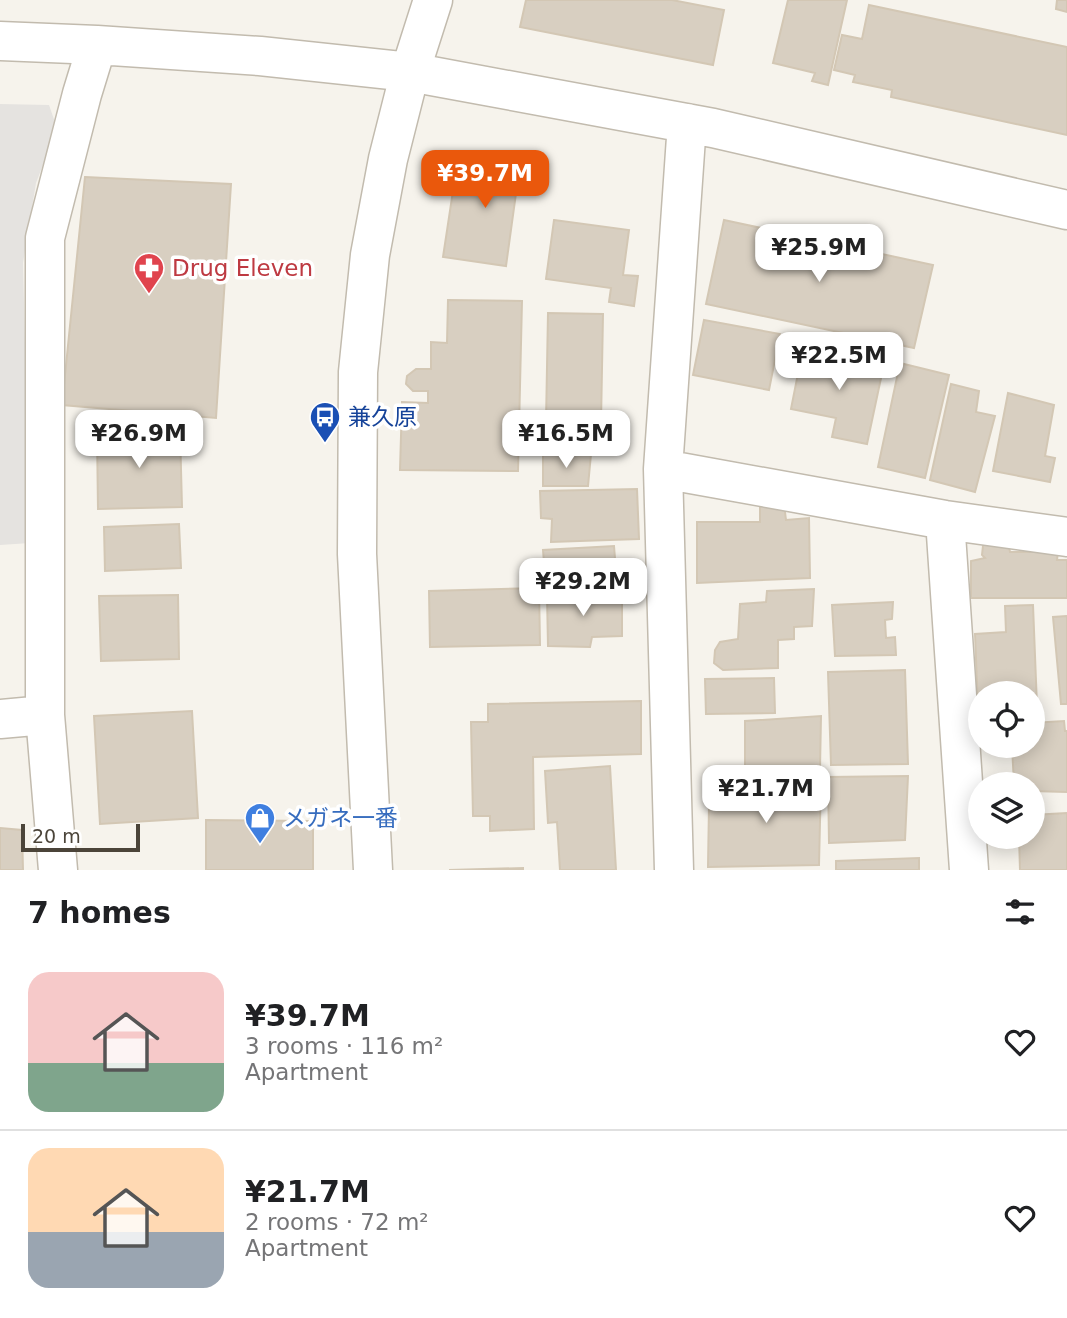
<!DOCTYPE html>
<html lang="en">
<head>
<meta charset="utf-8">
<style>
  :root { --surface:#fff; --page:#f2f2f2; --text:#202124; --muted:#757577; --line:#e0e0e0; --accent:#ea580c }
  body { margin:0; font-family:"DejaVu Sans","Noto Sans JP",sans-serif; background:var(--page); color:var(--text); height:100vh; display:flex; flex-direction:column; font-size:26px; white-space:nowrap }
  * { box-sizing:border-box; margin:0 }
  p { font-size:23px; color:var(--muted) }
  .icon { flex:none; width:38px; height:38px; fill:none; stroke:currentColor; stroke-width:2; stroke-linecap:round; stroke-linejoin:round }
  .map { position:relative; height:870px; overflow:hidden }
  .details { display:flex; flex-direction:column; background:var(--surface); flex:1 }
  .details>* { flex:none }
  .buttons { position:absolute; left:968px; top:681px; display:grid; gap:14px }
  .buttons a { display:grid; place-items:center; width:77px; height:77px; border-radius:50%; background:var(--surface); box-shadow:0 4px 18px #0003; font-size:35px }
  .scale { position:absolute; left:21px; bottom:18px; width:119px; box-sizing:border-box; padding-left:7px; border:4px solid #4b4439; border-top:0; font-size:19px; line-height:24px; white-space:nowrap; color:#4b4439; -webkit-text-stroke:5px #fff; paint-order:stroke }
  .price { position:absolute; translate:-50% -60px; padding:0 16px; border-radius:14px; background:#fff; color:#222; font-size:23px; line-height:46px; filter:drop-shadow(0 2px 4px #0008) }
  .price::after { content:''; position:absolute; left:50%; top:42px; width:21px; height:16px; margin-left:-10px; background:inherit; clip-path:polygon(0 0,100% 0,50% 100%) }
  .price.on { background:var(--accent); color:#fff }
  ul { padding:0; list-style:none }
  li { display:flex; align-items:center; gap:21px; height:175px; padding:0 28px }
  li+li { border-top:2px solid var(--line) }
  li span { display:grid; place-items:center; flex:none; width:196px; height:140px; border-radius:21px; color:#555 }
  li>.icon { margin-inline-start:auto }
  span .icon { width:84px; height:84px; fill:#fffc; stroke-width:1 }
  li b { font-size:30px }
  h2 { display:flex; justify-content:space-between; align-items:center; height:84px; padding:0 28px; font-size:30px }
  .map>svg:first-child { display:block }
  .parking { fill:#e5e3e0 }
  .building { fill:#d8cfc1; stroke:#d3c7b4; stroke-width:2 }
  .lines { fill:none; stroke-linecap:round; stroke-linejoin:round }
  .minor-casing { stroke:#c2bbae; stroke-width:41 }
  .minor { stroke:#fff; stroke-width:38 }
  .labels { text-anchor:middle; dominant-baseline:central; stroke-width:7; stroke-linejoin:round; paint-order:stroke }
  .health-label { font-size:23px; fill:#be3a42; stroke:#fff; text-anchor:start }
  .transit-label { font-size:23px; fill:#164399; stroke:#fff; text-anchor:start }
  .shop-label { font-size:23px; fill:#366cbe; stroke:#fff; text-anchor:start }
</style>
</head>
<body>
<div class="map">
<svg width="1067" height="870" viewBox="0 0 1067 870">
  <rect width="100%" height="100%" fill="#f6f3ec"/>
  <path class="parking" d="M 0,104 L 49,105 L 57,128 L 36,183 L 23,263 L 30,543 L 0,545 Z"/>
  <path class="building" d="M 526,0 L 672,0 L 724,10 L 713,65 L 520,27 Z
    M 788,0 L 847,0 L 828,85 L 812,81 L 815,73 L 773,63 Z
    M 1057,0 L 1067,0 L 1067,12 L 1056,9 Z
    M 869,5 L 1067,47 L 1067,135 L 891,97 L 892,90 L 853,82 L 855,75 L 834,70 L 842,35 L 862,39 Z
    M 458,158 L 543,170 L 541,189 L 517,186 L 506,266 L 443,257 Z
    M 85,177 L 231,184 L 216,418 L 62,405 Z
    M 554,220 L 629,230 L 623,275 L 638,276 L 634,306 L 609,302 L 611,288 L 546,279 Z
    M 724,220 L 933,265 L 914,348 L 706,304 Z
    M 448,300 L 522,301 L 518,471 L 400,470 L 402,402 L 428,403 L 428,391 L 413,391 L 406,384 L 407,376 L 416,369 L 431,369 L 431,342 L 447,343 Z
    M 548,313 L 603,314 L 601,423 L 546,422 Z
    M 704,320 L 780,334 L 769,390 L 693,375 Z
    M 803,348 L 884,364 L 867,444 L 832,437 L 836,418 L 791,409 Z
    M 900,363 L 949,375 L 925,478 L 878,467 Z
    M 951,384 L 979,391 L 976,412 L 995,416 L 975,492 L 930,480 Z
    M 1008,393 L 1054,405 L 1045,456 L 1055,458 L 1050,482 L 993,471 Z
    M 180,431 L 182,507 L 98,509 L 97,433 Z
    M 543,454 L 591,454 L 588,486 L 543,486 Z
    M 637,489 L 639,539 L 551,542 L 552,519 L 541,518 L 540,491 Z
    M 784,504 L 786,520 L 809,518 L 810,578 L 697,583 L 697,522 L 760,522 L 760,505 Z
    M 179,524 L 181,568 L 105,571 L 104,527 Z
    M 986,542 L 1008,542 L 1010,552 L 1058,552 L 1057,560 L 1067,560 L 1067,598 L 971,598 L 971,561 L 985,558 L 982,555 L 983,546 Z
    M 614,546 L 616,571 L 611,572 L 610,588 L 546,588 L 543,550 Z
    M 539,588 L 540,645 L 430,647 L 429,591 Z
    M 814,589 L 812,626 L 794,627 L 794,639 L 778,640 L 778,668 L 723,670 L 714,663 L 715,650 L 720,642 L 738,639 L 740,604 L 766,602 L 767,591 Z
    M 622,592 L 622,636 L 592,637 L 590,647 L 548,646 L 547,595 Z
    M 178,595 L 179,659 L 101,661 L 99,596 Z
    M 893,602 L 892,619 L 885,620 L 886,638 L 895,637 L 896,655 L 835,656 L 832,605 Z
    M 1033,605 L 1037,706 L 1032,706 L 1032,693 L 980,693 L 980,709 L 978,709 L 975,634 L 1006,632 L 1005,606 Z
    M 1067,616 L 1067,704 L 1061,704 L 1053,617 Z
    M 905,670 L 908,764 L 831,765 L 828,672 Z
    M 774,678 L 775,713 L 706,714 L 705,679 Z
    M 641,701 L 641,754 L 533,757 L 534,829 L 490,831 L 490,816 L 473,816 L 471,722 L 488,722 L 488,704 Z
    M 192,711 L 198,818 L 100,824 L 94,716 Z
    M 821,716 L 820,769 L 745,769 L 745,721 Z
    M 1064,721 L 1065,731 L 1067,731 L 1067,792 L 1032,791 L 1032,784 L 1014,784 L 1012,746 L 1032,746 L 1032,723 Z
    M 610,766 L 616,870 L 560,870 L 557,822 L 548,823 L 545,771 Z
    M 908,776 L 905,840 L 829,843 L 828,777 Z
    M 821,779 L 819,865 L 708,867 L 709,805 L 717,805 L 717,785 Z
    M 1067,813 L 1067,870 L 1020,870 L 1019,836 L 1032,836 L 1032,815 Z
    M 206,820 L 313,821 L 313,870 L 206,870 Z
    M 0,828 L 22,830 L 23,870 L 0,870 Z
    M 919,858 L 919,870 L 836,870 L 836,861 Z
    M 523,868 L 523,870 L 449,870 Z"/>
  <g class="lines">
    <g class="minor-casing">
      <path id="minor" d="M 0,41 L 97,45 L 260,56 L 410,72 L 713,128 L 1067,210
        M 663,469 L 687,123
        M 945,520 L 969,870
        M 0,719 L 45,715
        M 58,870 L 45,715 L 45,238 L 82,94 L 97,45
        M 373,870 L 357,554 L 358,372 L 370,255 L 388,159 L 410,72 L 433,0
        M 674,870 L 663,469 L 945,520 L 1067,537"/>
    </g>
    <use href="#minor" class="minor"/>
  </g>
  <defs>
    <g id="pharmacy-pin" transform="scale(1.575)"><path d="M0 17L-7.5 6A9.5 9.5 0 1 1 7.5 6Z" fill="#e0444e" stroke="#fff"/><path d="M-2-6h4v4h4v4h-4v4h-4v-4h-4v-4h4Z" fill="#fff"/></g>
    <g id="bus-pin" transform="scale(1.575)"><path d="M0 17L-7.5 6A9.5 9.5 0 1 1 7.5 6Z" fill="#1a4fb4" stroke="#fff"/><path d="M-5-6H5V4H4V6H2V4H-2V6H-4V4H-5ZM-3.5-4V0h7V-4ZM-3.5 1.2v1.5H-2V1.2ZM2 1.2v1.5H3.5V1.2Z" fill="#fff"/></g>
    <g id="shop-pin" transform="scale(1.575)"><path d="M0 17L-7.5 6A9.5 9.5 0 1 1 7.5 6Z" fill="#3f7fe0" stroke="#fff"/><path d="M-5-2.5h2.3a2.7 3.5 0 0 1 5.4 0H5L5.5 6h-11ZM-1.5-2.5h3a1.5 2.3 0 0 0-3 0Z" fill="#fff"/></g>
  </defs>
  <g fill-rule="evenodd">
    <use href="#pharmacy-pin" x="149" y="268"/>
    <use href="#bus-pin" x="325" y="417"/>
    <use href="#shop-pin" x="260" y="818"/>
  </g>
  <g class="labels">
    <g class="health-label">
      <text x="172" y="268">Drug Eleven</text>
    </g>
    <g class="transit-label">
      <text x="348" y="417">兼久原</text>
    </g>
    <g class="shop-label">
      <text x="283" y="818">メガネ一番</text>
    </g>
  </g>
</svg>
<div class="buttons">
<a><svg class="icon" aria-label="locate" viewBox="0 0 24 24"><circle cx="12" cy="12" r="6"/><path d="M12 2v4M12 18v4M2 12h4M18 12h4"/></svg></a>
<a><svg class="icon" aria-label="layers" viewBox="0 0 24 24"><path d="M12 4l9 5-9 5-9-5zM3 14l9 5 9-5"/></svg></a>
</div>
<div class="scale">20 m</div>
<b class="price on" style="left:485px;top:210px">¥39.7M</b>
<b class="price" style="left:819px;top:284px">¥25.9M</b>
<b class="price" style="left:839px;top:392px">¥22.5M</b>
<b class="price" style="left:139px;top:470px">¥26.9M</b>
<b class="price" style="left:566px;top:470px">¥16.5M</b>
<b class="price" style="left:583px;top:618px">¥29.2M</b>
<b class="price" style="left:766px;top:825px">¥21.7M</b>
</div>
<section class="details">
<h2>7 homes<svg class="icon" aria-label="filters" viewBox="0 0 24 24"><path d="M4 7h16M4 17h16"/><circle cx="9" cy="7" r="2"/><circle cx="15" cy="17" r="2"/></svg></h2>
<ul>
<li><span style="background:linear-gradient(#f6c9c9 65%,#7fa58c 0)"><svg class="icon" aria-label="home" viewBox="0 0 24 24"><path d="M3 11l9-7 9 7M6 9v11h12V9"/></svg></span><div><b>¥39.7M</b><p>3 rooms · 116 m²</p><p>Apartment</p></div><svg class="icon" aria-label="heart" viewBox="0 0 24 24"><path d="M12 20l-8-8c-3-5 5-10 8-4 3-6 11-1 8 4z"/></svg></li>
<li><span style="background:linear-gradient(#ffd9b3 60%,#9aa5b1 0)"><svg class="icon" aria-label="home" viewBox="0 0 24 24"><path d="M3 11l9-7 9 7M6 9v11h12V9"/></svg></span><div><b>¥21.7M</b><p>2 rooms · 72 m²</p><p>Apartment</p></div><svg class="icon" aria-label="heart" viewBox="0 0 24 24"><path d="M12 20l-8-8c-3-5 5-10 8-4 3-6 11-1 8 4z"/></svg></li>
</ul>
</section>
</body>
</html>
